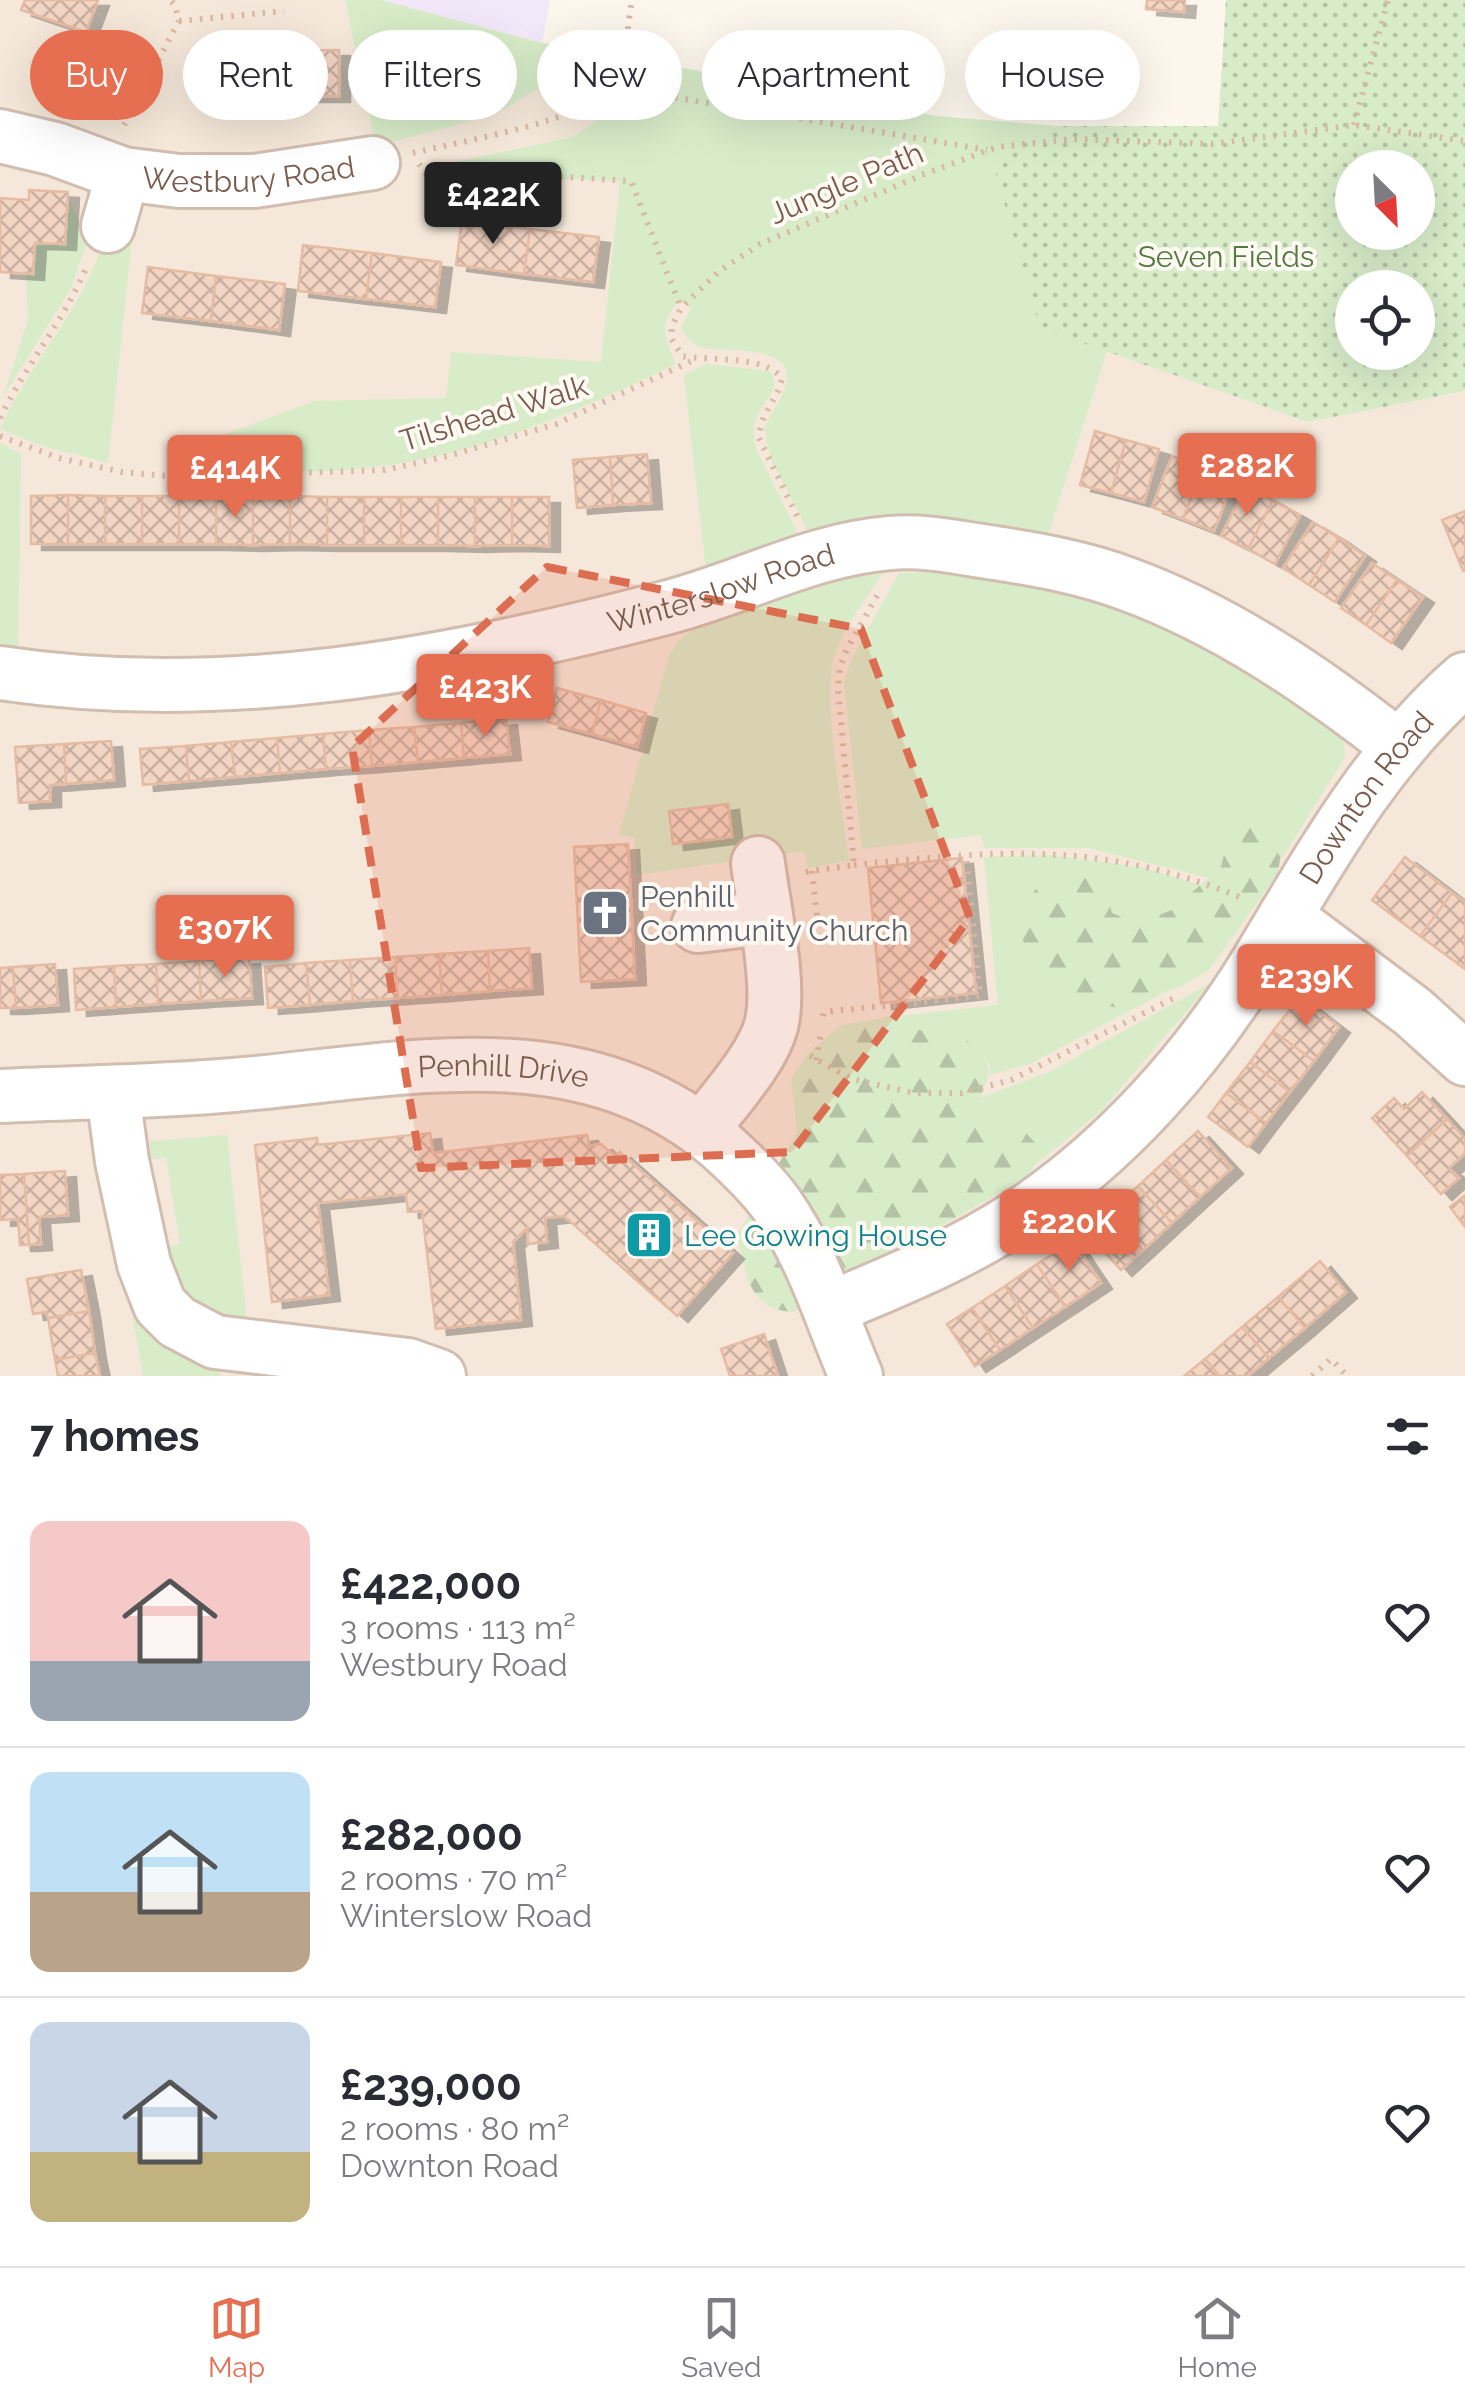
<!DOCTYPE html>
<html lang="en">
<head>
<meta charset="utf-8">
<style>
  :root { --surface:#fff; --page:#f2f2f3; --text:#2b2b33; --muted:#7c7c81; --line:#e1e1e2; --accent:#e76f51 }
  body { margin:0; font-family:Raleway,sans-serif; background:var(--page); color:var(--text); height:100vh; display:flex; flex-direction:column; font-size:38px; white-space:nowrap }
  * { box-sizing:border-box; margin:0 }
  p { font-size:32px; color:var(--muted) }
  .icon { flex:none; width:55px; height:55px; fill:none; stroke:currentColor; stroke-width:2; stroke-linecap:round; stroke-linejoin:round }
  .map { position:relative; height:1376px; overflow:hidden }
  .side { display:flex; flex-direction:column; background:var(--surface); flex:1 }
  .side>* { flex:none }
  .top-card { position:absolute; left:30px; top:30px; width:1405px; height:90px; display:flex; gap:20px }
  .needle { width:65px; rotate:156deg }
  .controls { position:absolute; left:1335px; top:150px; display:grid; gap:20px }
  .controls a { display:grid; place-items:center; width:100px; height:100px; border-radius:50%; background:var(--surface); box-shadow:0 10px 40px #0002; font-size:50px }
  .price { position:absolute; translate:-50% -85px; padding:0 22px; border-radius:10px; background:var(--accent); color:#fff; font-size:32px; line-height:65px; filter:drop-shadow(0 2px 5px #0008) }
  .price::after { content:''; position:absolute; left:50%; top:60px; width:30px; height:22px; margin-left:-15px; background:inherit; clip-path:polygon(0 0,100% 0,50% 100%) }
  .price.on { background:#222; color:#fff }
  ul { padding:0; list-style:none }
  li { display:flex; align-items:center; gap:30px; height:250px; padding:0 30px }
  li+li { border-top:2px solid var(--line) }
  li span { display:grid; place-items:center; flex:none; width:280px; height:200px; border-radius:20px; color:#555 }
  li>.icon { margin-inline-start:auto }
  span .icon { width:120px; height:120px; fill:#fffc; stroke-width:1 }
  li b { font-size:42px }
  h2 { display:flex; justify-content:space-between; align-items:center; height:120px; padding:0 30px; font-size:42px }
  .chip { padding:0 35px; border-radius:45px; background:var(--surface); box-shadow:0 10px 40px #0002; font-size:35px; line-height:90px }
  .chip.on { background:var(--accent); color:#fff }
  .dock { display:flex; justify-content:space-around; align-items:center; height:140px; border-top:2px solid var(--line); background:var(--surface); font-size:28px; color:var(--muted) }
  .dock a { display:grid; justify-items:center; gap:5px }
  .dock .on { color:var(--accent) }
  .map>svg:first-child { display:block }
  .residential { fill:#f5e8da }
  .education { fill:#f3e8fa }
  .grass { fill:#d8ecc9 }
  .forest { fill:url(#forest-firs) }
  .park { fill:url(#park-dots); fill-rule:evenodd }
  .building { fill:url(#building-cross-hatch); stroke:#e6bba3; stroke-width:2.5; filter:url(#shadow) }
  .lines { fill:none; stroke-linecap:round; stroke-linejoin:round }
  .minor-casing { stroke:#d1beb0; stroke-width:58 }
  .path { stroke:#d9b8a5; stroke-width:6; stroke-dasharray:2.5 8; stroke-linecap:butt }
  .minor { stroke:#fff; stroke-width:52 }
  .marked { fill:#dc6d51; fill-opacity:0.2; stroke:#dc6d51; stroke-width:8; stroke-dasharray:20 12; stroke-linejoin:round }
  .labels { text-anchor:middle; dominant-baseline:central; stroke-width:8; stroke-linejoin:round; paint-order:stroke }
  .street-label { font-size:30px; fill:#7a5c4d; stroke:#fffaf3 }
  .park-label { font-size:30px; fill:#537a41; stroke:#fffaf3 }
  .worship-label { font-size:30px; fill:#5b616d; stroke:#fffaf3; text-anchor:start }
  .culture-label { font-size:30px; fill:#0d838f; stroke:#fffaf3; text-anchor:start }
</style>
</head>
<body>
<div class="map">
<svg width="1465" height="1376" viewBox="0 0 1465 1376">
  <defs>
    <pattern id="forest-firs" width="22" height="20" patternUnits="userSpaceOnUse" patternTransform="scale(2.5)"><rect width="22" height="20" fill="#d8ecc9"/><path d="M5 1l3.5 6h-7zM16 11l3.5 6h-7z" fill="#b4c2a5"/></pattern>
    <pattern id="park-dots" width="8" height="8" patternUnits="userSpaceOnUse" patternTransform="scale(2.5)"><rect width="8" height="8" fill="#d8ecc9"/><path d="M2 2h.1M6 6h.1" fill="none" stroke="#b4c2a5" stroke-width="1.8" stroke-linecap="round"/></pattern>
    <pattern id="building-cross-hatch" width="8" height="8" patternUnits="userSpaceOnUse" patternTransform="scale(2.5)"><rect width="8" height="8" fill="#f3d5c3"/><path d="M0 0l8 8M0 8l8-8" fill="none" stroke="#cab0a1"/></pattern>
    <filter id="shadow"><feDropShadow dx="11" dy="6" stdDeviation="0" flood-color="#0004"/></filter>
  </defs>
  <rect width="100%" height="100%" fill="#fdf6ec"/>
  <path class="residential" d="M 0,0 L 381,0 L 542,43 L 936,116 L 1056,126 L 992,160 L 1308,422 L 1465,391 L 1465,1376 L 0,1376 Z"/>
  <path class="education" d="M 381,0 L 550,0 L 542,43 Z"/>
  <path class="grass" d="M 345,0 L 381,0 L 542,43 L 612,55 L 598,83 L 586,91 L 537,89 L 504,109 L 460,124 L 376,146 Z
    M 636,59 L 936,116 L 1056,126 L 992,160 L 1040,328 L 1107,351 L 1046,541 L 813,540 L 771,460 L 764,428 C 769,416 778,405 783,393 C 805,342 729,353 704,348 C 691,345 687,338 681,328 L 691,308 L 679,300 C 658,326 664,335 676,364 C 581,410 480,455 374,467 C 314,474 252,471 191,472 L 182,460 L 207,441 L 314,401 L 446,398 L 451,352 L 601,362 L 620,181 L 450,174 L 450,163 L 573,137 L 593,124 L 623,91 Z
    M 67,195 L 88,240 L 71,288 L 3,397 L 28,320 L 26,274 L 33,273 L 35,243 Z
    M 132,240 L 108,463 L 39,445 L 0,429 C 29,363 82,312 103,242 Z
    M 706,364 L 770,371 C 783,388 765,398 758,414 C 753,424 753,435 755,446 L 803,544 L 707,580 L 684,375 Z
    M 0,443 L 21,454 L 18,652 L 0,648 Z
    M 936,572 C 1024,584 1109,599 1189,637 C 1240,662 1286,697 1333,729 L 1342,737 L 1346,756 L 1280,861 L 1282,844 L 1228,838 L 1222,867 L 1209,878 L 1088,848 L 984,848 L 981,835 L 862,849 L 844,683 L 851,660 L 899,573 Z
    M 882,574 C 865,601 841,630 833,661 C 823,708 843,810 849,861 L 808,868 L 804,851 L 637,875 L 635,838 L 619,834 L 669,655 C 673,649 677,642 683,637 C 721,606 833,578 882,574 Z
    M 1049,855 L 1141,867 L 1201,885 L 1172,910 L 1136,923 L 1112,914 L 1100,871 L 1118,1008 L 1165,992 L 1030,1064 L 990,1075 L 989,1064 L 960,1033 L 929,1034 L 889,1017 L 998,1005 L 984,857 Z
    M 1211,983 L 1102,1110 L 1035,1165 L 1037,1146 L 1018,1124 L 989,1120 L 980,1098 L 1049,1072 Z
    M 227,1135 L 248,1330 L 199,1316 L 153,1251 L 180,1244 L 166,1158 L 135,1161 L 134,1142 Z
    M 128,1291 L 215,1363 L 221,1376 L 143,1376 Z"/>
  <path class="forest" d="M 1244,817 L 1267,824 L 1282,844 L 1278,873 L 1210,969 L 1182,986 L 1118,1008 L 1078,1000 L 1041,974 L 1025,947 L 1015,911 L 1044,881 L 1078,864 L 1100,871 L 1112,913 L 1136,923 L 1172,910 L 1221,867 L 1228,838 L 1235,823 Z
    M 889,1017 L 929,1034 L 960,1033 C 986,1062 997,1060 980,1098 L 989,1119 L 1018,1124 L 1038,1146 L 1035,1165 L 1028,1176 L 793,1312 C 747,1309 747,1274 737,1236 L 797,1132 L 791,1079 L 807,1054 L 841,1025 Z"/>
  <path class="park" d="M 1226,0 L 1465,0 L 1465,391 L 1308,422 L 1040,328 L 992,160 L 1056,126 L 1218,126 ZM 1352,168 L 1418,168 L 1418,232 L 1352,232 ZM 1352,288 L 1418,288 L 1418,352 L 1352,352 Z"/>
  <path class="building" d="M 25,0 L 98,0 L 86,32 L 21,10 Z
    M 1147,0 L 1185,0 L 1184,12 L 1146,9 Z
    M 339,50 L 339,96 L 270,96 L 269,51 Z
    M 200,51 L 269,51 L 270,96 L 201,97 Z
    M 29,190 L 68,192 L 65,244 L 35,243 L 33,274 L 0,272 L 0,198 L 29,200 Z
    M 462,220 L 530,229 L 524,274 L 456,265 Z
    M 530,229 L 599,237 L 593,282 L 524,274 Z
    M 303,245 L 372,253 L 366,299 L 298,291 Z
    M 372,253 L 441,262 L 435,307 L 366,299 Z
    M 148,267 L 216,276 L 211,321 L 142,313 Z
    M 216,276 L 285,284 L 279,330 L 211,321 Z
    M 1095,431 L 1126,440 L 1111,493 L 1080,485 Z
    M 1126,440 L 1159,449 L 1144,502 L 1111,493 Z
    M 647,454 L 651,503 L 613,505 L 610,457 Z
    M 1172,456 L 1203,468 L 1183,519 L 1152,507 Z
    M 610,457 L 613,505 L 577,508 L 573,460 Z
    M 1203,468 L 1234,479 L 1214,531 L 1183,519 Z
    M 1246,487 L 1273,500 L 1248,549 L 1221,536 Z
    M 68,495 L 105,496 L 105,544 L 68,544 Z
    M 68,495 L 68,544 L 31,544 L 31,496 Z
    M 105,496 L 142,496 L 142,544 L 105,544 Z
    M 142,496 L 179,496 L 179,544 L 142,544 Z
    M 179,496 L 216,496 L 216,544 L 179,544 Z
    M 216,496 L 253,496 L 253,545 L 216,544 Z
    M 253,496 L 290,496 L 290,544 L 253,545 Z
    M 290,496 L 327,497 L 327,545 L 290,544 Z
    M 327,497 L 364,497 L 364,545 L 327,545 Z
    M 364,497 L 401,497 L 401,545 L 364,545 Z
    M 401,497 L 438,497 L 438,545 L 401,545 Z
    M 438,497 L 475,497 L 475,546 L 438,545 Z
    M 475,497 L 512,497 L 512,545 L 475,546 Z
    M 512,497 L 549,497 L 549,546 L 512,545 Z
    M 1273,500 L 1300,515 L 1275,564 L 1248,549 Z
    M 1465,511 L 1465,570 L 1463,571 L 1442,520 Z
    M 1313,522 L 1339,538 L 1309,585 L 1283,568 Z
    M 1339,538 L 1365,556 L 1335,602 L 1309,585 Z
    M 1372,563 L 1397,580 L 1366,625 L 1341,608 Z
    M 1397,580 L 1423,597 L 1391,643 L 1366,625 Z
    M 557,688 L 601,700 L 592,734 L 548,722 Z
    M 601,700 L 646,713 L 637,747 L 592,734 Z
    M 506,719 L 510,754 L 464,758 L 461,723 Z
    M 461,723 L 464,758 L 418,762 L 414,727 Z
    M 414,727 L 418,762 L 372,766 L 369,730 Z
    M 369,730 L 372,766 L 326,769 L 323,734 Z
    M 323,734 L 326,769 L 280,773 L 277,738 Z
    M 277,738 L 280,773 L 235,777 L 231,742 Z
    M 111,741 L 114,780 L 66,784 L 64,744 Z
    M 231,742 L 235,777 L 189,781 L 186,746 Z
    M 64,744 L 66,784 L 50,785 L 50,801 L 19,803 L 15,747 Z
    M 186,746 L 189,781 L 143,785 L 140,749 Z
    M 728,804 L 732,837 L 673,844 L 669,811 Z
    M 628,844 L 635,979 L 581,982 L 574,847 Z
    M 1405,857 L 1452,893 L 1420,936 L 1372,900 Z
    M 962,858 L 976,993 L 881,1003 L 868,868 Z
    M 1452,893 L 1465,902 L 1465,969 L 1420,936 Z
    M 529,948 L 532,988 L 490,991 L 488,951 Z
    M 488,951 L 490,991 L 442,995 L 439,954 Z
    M 439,954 L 442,995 L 398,998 L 395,957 Z
    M 395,957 L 398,998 L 353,1001 L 350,960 Z
    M 249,958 L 252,998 L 201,1001 L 199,961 Z
    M 350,960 L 353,1001 L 310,1005 L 306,963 Z
    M 199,961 L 201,1001 L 158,1004 L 156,964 Z
    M 306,963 L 310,1005 L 268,1008 L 265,967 Z
    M 55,964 L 58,1005 L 16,1008 L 13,967 Z
    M 156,964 L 158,1004 L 116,1007 L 114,966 Z
    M 114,966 L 116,1007 L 76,1010 L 74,969 Z
    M 13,967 L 16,1008 L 0,1008 L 0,968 Z
    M 1300,997 L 1339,1027 L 1314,1061 L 1273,1031 Z
    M 1273,1031 L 1314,1061 L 1290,1092 L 1250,1062 Z
    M 1250,1062 L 1290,1092 L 1266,1123 L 1226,1093 Z
    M 1422,1092 L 1447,1119 L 1407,1156 L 1372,1118 L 1394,1098 L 1404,1109 Z
    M 1226,1093 L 1266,1123 L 1248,1147 L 1208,1117 Z
    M 1447,1119 L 1465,1139 L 1465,1153 L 1449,1168 L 1459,1178 L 1441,1194 L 1407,1156 Z
    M 1198,1131 L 1232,1168 L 1200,1197 L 1166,1160 Z
    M 430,1133 L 433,1153 L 587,1135 L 589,1146 L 601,1144 L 616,1157 L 620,1152 L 733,1253 L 677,1316 L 564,1216 L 545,1218 L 547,1242 L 528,1244 L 527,1228 L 513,1242 L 521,1320 L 436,1329 L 422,1211 L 408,1212 L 406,1194 L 318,1203 L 329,1295 L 272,1302 L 255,1145 L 317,1138 L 318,1145 Z
    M 1166,1160 L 1200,1197 L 1172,1223 L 1138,1186 Z
    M 65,1171 L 68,1215 L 39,1217 L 41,1244 L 29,1245 L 24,1174 Z
    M 24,1174 L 29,1245 L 20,1245 L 18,1219 L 0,1220 L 0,1175 Z
    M 1138,1186 L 1172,1223 L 1143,1250 L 1108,1213 Z
    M 1465,1195 L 1465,1227 L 1450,1207 Z
    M 1108,1213 L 1143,1250 L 1121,1270 L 1087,1233 Z
    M 1073,1241 L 1101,1283 L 1065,1307 L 1037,1264 Z
    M 1320,1261 L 1346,1292 L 1305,1328 L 1278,1297 Z
    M 1037,1264 L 1065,1307 L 1033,1328 L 1005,1286 Z
    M 81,1270 L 89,1311 L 48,1318 L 46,1312 L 33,1314 L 27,1279 Z
    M 1005,1286 L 1033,1328 L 1000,1350 L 972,1308 Z
    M 1278,1297 L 1305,1328 L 1269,1358 L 1242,1327 Z
    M 972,1308 L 1000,1350 L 975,1366 L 947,1324 Z
    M 89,1311 L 95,1353 L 55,1360 L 48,1318 Z
    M 1242,1327 L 1269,1358 L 1248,1376 L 1220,1376 L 1205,1359 Z
    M 764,1334 L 778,1376 L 730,1376 L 721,1349 Z
    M 95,1353 L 100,1376 L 58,1376 L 55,1360 Z
    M 1205,1359 L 1220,1376 L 1184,1376 Z"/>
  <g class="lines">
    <g class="minor-casing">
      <g id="minor">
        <path id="s1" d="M 0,136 L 55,149 L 123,174 L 179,181 L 254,181 L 373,163"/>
        <path d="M 108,226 L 123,174"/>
        <path id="s2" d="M 0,673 C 222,707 451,664 665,608 C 740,589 812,549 890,543 C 925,540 960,548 995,553 C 1039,560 1085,568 1127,584 C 1226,620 1316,682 1399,747"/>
        <path d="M 1285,916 L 1413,1012 L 1465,1059"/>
        <path d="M 698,926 L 765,918"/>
        <path d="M 113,1094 L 122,1161 L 144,1264 L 160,1305 L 177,1322 L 215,1342 L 408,1365 L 439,1376"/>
        <path id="s3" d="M 0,1096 C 78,1092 156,1092 234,1085 C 400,1071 579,1025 720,1145 C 740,1163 761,1183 777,1205 C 814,1258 831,1318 856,1376"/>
        <path d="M 702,1130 C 723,1101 762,1060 771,1026 C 782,987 763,905 758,863"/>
        <path id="s4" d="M 831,1308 C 894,1281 958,1256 1016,1218 C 1114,1154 1198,1060 1259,960 C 1320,859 1375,758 1465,679"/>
      </g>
    </g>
    <path class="path" d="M 179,21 L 284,11
      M 613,87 L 987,150
      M 124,125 L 179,21 L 175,5 L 170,0
      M 1354,125 L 1388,0
      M 413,153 C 456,142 595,120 615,83 C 627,60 627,26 632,0
      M 419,164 L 427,175 L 499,173 L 631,181 L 681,308
      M 0,418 C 26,364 66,319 88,263
      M 0,436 L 59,458 L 122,472 L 179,477 L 385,470 L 452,455 L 556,424 L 696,359
      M 797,516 L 759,438 C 760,413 777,401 782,379 C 768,355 709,361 682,356 L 671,338 L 672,326 L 681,308 L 718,272 L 760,244 L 922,175 L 997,147 L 1073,139 L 1212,144 L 1354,125 L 1465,141
      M 854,865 C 998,850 1105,841 1242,898
      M 812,871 L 817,916
      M 806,872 L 854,865 L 838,688 L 840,667 L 847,649 L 879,592
      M 823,1016 L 824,1012 L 980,996 L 966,854
      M 810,1056 L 852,1079 L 914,1093 L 961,1093 L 1011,1080 L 1178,996
      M 816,1060 L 821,1033
      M 1312,1376 L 1331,1359 L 1347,1376"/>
    <use href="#minor" class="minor"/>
  </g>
  <path class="marked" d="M 547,567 L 861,629 L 970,918 L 792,1152 L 421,1168 L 352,747 Z"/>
  <defs>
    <g id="church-square" transform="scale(2.5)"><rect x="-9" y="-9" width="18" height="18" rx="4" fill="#6b7280" stroke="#fffaf3"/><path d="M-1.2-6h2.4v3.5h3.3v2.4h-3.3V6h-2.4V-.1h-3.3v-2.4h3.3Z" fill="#fff"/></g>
    <g id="building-square" transform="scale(2.5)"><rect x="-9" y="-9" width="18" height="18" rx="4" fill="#0f9aa8" stroke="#fffaf3"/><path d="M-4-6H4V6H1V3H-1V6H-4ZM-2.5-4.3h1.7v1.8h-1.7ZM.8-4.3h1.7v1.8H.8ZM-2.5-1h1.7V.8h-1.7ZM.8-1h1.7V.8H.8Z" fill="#fff"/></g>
  </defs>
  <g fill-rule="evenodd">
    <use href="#church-square" x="605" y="913"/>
    <use href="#building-square" x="649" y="1235"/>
  </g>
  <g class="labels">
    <g class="street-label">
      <text stroke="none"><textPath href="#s1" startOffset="255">Westbury Road</textPath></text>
      <text transform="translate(846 183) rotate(-23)">Jungle Path</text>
      <text transform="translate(494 413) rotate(-17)">Tilshead Walk</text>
      <text stroke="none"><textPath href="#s2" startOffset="732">Winterslow Road</textPath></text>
      <text stroke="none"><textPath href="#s4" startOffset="758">Downton Road</textPath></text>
      <text stroke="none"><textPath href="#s3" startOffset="505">Penhill Drive</textPath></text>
    </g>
    <g class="park-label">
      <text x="1226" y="256">Seven Fields</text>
    </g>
    <g class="worship-label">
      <text x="640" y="896">Penhill<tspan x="640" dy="34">Community Church</tspan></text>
    </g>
    <g class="culture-label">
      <text x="684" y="1235">Lee Gowing House</text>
    </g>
  </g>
</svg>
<div class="controls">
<a><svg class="needle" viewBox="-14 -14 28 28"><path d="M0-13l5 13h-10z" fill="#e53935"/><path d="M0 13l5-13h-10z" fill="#7c7c81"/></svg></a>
<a><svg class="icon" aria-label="locate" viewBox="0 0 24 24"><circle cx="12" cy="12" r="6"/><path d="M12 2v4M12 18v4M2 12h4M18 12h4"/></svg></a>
</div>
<b class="price on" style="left:493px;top:247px">£422K</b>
<b class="price" style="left:1247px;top:518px">£282K</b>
<b class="price" style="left:235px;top:520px">£414K</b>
<b class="price" style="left:485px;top:739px">£423K</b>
<b class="price" style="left:225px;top:980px">£307K</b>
<b class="price" style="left:1306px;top:1029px">£239K</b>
<b class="price" style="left:1069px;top:1274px">£220K</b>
<div class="top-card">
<a class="chip on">Buy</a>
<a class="chip">Rent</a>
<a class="chip">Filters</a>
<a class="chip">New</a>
<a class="chip">Apartment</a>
<a class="chip">House</a>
</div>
</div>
<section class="side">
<h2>7 homes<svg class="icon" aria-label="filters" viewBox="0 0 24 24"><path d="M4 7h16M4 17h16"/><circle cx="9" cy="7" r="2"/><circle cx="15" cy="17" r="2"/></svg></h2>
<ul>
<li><span style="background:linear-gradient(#f6c9c9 70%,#9aa5b1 0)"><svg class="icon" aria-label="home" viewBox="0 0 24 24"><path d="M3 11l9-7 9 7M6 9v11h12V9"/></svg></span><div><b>£422,000</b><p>3 rooms · 113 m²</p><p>Westbury Road</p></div><svg class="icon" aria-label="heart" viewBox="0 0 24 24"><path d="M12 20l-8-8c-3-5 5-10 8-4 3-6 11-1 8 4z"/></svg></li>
<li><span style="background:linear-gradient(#bfe0f5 60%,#b9a48a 0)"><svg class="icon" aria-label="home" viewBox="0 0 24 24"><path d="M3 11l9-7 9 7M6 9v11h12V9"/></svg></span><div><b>£282,000</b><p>2 rooms · 70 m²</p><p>Winterslow Road</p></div><svg class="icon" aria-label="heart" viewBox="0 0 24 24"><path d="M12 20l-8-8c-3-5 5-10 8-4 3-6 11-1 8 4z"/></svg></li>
<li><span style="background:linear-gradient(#c9d6e8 65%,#c2b280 0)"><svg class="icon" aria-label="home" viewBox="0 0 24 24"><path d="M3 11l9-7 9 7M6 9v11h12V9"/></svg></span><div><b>£239,000</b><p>2 rooms · 80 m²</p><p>Downton Road</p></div><svg class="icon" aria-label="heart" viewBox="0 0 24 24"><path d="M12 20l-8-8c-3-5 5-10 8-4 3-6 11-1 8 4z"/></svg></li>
</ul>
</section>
<nav class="dock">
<a class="on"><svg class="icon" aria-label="map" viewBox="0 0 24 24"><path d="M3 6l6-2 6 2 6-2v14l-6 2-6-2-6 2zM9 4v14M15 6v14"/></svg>Map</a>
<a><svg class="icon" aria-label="saved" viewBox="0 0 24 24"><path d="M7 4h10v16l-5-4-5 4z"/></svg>Saved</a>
<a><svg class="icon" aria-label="home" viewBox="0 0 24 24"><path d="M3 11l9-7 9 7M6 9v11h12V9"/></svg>Home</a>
</nav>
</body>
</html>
